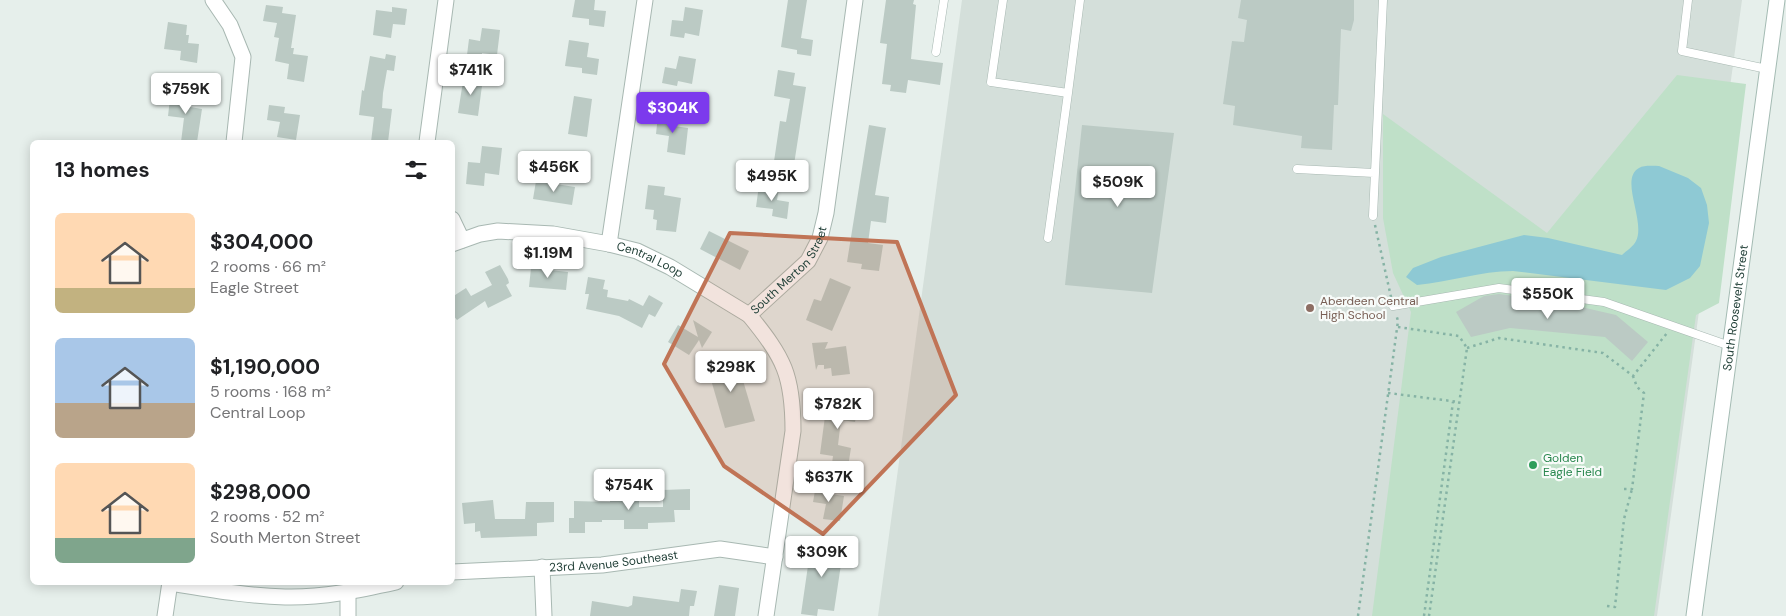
<!DOCTYPE html>
<html lang="en">
<head>
<meta charset="utf-8">
<style>
  :root { --surface:#fff; --page:#f6f6f6; --text:#202124; --muted:#757577; --accent:#7c3aed }
  body { margin:0; font-family:"DM Sans",sans-serif; background:var(--page); color:var(--text); height:100vh; display:flex; flex-direction:column; font-size:19px; white-space:nowrap }
  * { box-sizing:border-box; margin:0 }
  p { font-size:16px; color:var(--muted) }
  .icon { flex:none; width:28px; height:28px; fill:none; stroke:currentColor; stroke-width:2; stroke-linecap:round; stroke-linejoin:round }
  .map { position:relative; flex:1; overflow:hidden }
  .details { position:absolute; left:30px; top:140px; width:425px; height:445px; display:flex; flex-direction:column; background:var(--surface); border-radius:8px; box-shadow:0 2px 12px #0003 }
  .details>* { flex:none }
  .price { position:absolute; translate:-50% -42px; padding:0 11px; border-radius:5px; background:#fff; color:#222; font-size:16px; line-height:32px; filter:drop-shadow(0 1px 2px #0008) }
  .price::after { content:''; position:absolute; left:50%; top:30px; width:15px; height:11px; margin-left:-8px; background:inherit; clip-path:polygon(0 0,100% 0,50% 100%) }
  .price.selected { background:var(--accent); color:#fff }
  ul { padding:0; list-style:none }
  li { display:flex; align-items:center; gap:15px; height:125px; padding:0 25px }
  li span { display:grid; place-items:center; flex:none; width:140px; height:100px; border-radius:8px; color:#555 }
  li>.icon { margin-inline-start:auto }
  span .icon { width:60px; height:60px; fill:#fffc; stroke-width:1 }
  li b { font-size:21px }
  h2 { display:flex; justify-content:space-between; align-items:center; height:60px; padding:0 25px; font-size:21px }
  .map>svg:first-child { display:block }
  .built { fill:#d4dfda }
  .garden { fill:#bfe0c8 }
  .water { fill:#8ec9d4 }
  .building { fill:#bbcac4 }
  .lines { fill:none; stroke-linecap:round; stroke-linejoin:round }
  .lane-casing { stroke:#a8b8b2; stroke-width:9 }
  .street-casing { stroke:#a8b8b2; stroke-width:17 }
  .secondary-casing { stroke:#a4bbb3; stroke-width:17 }
  .path { stroke:#86b3a5; stroke-width:2.5; stroke-dasharray:2.5 4; stroke-linecap:butt }
  .lane { stroke:#fff; stroke-width:8 }
  .street { stroke:#fff; stroke-width:15 }
  .secondary { stroke:#fff; stroke-width:15 }
  .marked { fill:#c07456; fill-opacity:0.2; stroke:#c07456; stroke-width:4; stroke-linejoin:round }
  .education-dot { fill:#8d6e63; stroke:#f7fbf9; stroke-width:2 }
  .leisure-dot { fill:#2e9e5b; stroke:#f7fbf9; stroke-width:2 }
  .labels { text-anchor:middle; dominant-baseline:central; stroke-width:4.5; stroke-linejoin:round; paint-order:stroke }
  .street-label { font-size:12px; fill:#24423a; stroke:#f7fbf9 }
  .education-label { font-size:12px; fill:#785e54; stroke:#f7fbf9; text-anchor:start }
  .leisure-label { font-size:12px; fill:#27864d; stroke:#f7fbf9; text-anchor:start }
</style>
</head>
<body>
<div class="map">
<svg width="1786" height="616" viewBox="0 0 1786 616">
  <rect width="100%" height="100%" fill="#e6efeb"/>
  <path class="built" d="M 962,0 L 1742,0 L 1657,616 L 878,616 Z"/>
  <path class="garden" d="M 1677,75 L 1746,84 L 1719,303 L 1696,315 L 1654,616 L 1372,616 L 1411,312 L 1393,273 L 1383,218 L 1383,114 L 1547,233 Z"/>
  <path class="water" d="M 1659,166 L 1688,178 L 1701,188 L 1707,205 L 1709,223 L 1700,266 L 1690,278 L 1666,290 L 1513,271 C 1480,271 1450,282 1417,285 L 1406,277 L 1413,268 L 1441,257 L 1524,235 L 1548,238 L 1622,255 C 1626,251 1634,246 1636,241 C 1646,221 1619,179 1639,168 C 1644,165 1653,166 1659,166 Z"/>
  <path class="building" d="M 575,0 L 595,0 L 594,10 L 606,11 L 604,27 L 589,25 L 589,19 L 572,17 Z
    M 788,0 L 807,0 L 801,38 L 813,40 L 811,56 L 797,54 L 797,50 L 781,47 Z
    M 886,0 L 914,0 L 913,4 L 916,5 L 911,59 L 943,63 L 940,85 L 908,80 L 906,93 L 890,91 L 891,85 L 882,84 L 887,44 L 880,43 Z
    M 1241,0 L 1354,0 L 1354,20 L 1351,31 L 1341,29 L 1338,105 L 1334,105 L 1332,150 L 1301,148 L 1302,136 L 1233,125 L 1235,106 L 1223,104 L 1232,41 L 1244,42 L 1247,20 L 1238,18 Z
    M 266,5 L 283,7 L 282,13 L 296,15 L 291,48 L 294,48 L 293,54 L 308,56 L 304,82 L 287,79 L 289,64 L 275,61 L 279,38 L 274,37 L 277,23 L 263,21 Z
    M 392,7 L 407,9 L 405,25 L 393,24 L 391,38 L 373,35 L 376,10 L 392,12 Z
    M 685,7 L 703,10 L 699,36 L 685,33 L 684,38 L 670,36 L 672,20 L 683,21 Z
    M 168,22 L 187,25 L 186,35 L 189,35 L 188,43 L 199,44 L 197,63 L 180,60 L 181,51 L 164,49 Z
    M 482,28 L 500,30 L 497,55 L 482,53 L 482,57 L 467,55 L 469,39 L 480,41 Z
    M 569,40 L 589,43 L 587,57 L 599,59 L 597,75 L 582,73 L 582,68 L 565,66 Z
    M 386,54 L 396,56 L 394,71 L 387,70 L 383,93 L 382,108 L 392,109 L 388,142 L 371,142 L 374,117 L 359,115 L 362,90 L 364,91 L 370,56 L 385,59 Z
    M 679,56 L 696,59 L 692,84 L 678,81 L 677,86 L 662,83 L 665,67 L 676,69 Z
    M 778,70 L 795,73 L 793,85 L 806,87 L 793,171 L 773,168 L 780,121 L 786,122 L 790,99 L 774,96 Z
    M 464,75 L 483,78 L 478,116 L 458,113 Z
    M 171,90 L 192,92 L 190,107 L 202,109 L 197,142 L 181,142 L 184,118 L 168,116 Z
    M 574,96 L 592,99 L 587,137 L 568,134 Z
    M 269,105 L 285,107 L 284,113 L 300,115 L 296,140 L 277,137 L 280,122 L 267,120 Z
    M 658,115 L 675,117 L 674,126 L 688,128 L 685,155 L 667,152 L 669,136 L 656,134 Z
    M 869,125 L 886,128 L 875,195 L 889,197 L 886,223 L 871,221 L 868,243 L 883,245 L 879,271 L 861,269 L 862,264 L 847,262 Z
    M 1082,125 L 1174,133 L 1152,293 L 1065,285 Z
    M 482,146 L 502,148 L 499,175 L 485,173 L 484,186 L 466,184 L 468,162 L 480,163 Z
    M 536,181 L 575,187 L 572,205 L 533,199 Z
    M 648,185 L 665,187 L 664,195 L 681,198 L 676,232 L 656,230 L 657,220 L 653,219 L 654,210 L 645,209 Z
    M 759,185 L 779,188 L 777,200 L 789,202 L 787,219 L 772,216 L 773,209 L 756,207 Z
    M 709,231 L 749,251 L 740,270 L 700,249 Z
    M 500,265 L 508,279 L 509,283 L 506,285 L 512,296 L 488,308 L 485,301 L 457,320 L 452,314 L 452,297 L 466,288 L 471,296 L 492,285 L 485,272 Z
    M 531,268 L 568,272 L 566,290 L 529,287 Z
    M 588,277 L 605,280 L 603,289 L 608,290 L 607,297 L 628,301 L 629,299 L 643,306 L 649,295 L 663,303 L 655,317 L 649,314 L 642,328 L 619,316 L 586,309 L 589,294 L 585,294 Z
    M 830,278 L 851,287 L 832,331 L 806,320 L 814,299 L 821,301 Z
    M 1499,294 L 1555,301 L 1616,315 L 1648,342 L 1632,361 L 1605,337 L 1510,328 L 1471,337 L 1456,312 L 1484,296 Z
    M 693,320 L 712,332 L 702,348 L 699,340 L 689,355 L 668,342 L 678,325 L 698,337 Z
    M 828,342 L 825,349 L 846,346 L 850,374 L 832,376 L 831,368 L 824,369 L 824,365 L 818,365 L 816,370 L 812,343 Z
    M 736,357 L 755,421 L 725,428 L 707,366 Z
    M 842,393 L 860,395 L 855,422 L 841,420 L 838,445 L 851,448 L 847,473 L 831,471 L 833,456 L 820,454 L 827,401 L 841,403 Z
    M 816,485 L 832,488 L 831,494 L 844,496 L 840,521 L 823,519 L 826,504 L 813,502 Z
    M 690,489 L 690,510 L 674,510 L 675,522 L 648,523 L 648,529 L 624,529 L 624,520 L 602,520 L 602,522 L 585,522 L 585,533 L 569,533 L 569,518 L 574,518 L 574,501 L 610,502 L 610,494 L 639,494 L 639,507 L 663,507 L 663,490 Z
    M 493,500 L 495,519 L 525,519 L 526,502 L 554,502 L 554,522 L 537,523 L 537,536 L 481,538 L 480,531 L 475,532 L 475,523 L 464,524 L 462,503 Z
    M 812,538 L 828,541 L 827,548 L 843,551 L 834,611 L 818,609 L 817,616 L 801,614 Z
    M 719,585 L 739,588 L 735,616 L 714,616 Z
    M 681,589 L 697,591 L 694,606 L 690,606 L 689,616 L 590,616 L 592,601 L 628,607 L 632,605 L 633,596 L 679,602 Z"/>
  <g class="lines">
    <g class="lane-casing">
      <path id="lane" d="M 1003,0 L 991,82 L 1068,93 L 1080,0
        M 1688,0 L 1682,51 L 1767,69
        M 936,52 L 944,0
        M 1297,169 L 1374,173
        M 1373,216 L 1383,0
        M 1048,238 L 1068,93
        M 1393,306 L 1499,288 L 1604,302 L 1730,346"/>
    </g>
    <g class="street-casing">
      <g id="street">
        <path d="M 213,0 L 230,25 L 243,57 L 234,142"/>
        <path d="M 427,142 L 446,0"/>
        <path d="M 452,219 L 462,240"/>
        <path id="s1" d="M 452,244 L 480,234 L 498,231 L 553,234 L 609,244 L 637,251 L 670,267 L 749,315"/>
        <path d="M 609,244 L 645,0"/>
        <path d="M 542,567 L 544,616"/>
        <path id="s2" d="M 452,572 L 602,565 L 720,549 L 775,557"/>
        <path d="M 170,583 C 208,589 246,596 285,597 C 322,598 360,590 396,582"/>
        <path d="M 165,616 L 170,582"/>
        <path d="M 348,616 L 348,592"/>
        <path id="s3" d="M 766,616 L 793,431 C 793,375 784,358 749,315 L 808,261 L 820,238 L 826,213 L 855,0"/>
      </g>
    </g>
    <g class="secondary-casing">
      <g id="secondary">
        <path id="s4" d="M 1694,616 L 1777,0"/>
      </g>
    </g>
    <path class="path" d="M 1375,225 L 1391,297
      M 1398,327 L 1459,336 L 1467,348 L 1429,616
      M 1467,348 L 1499,338 L 1603,353 L 1633,376 L 1667,333
      M 1388,393 L 1459,402
      M 1624,489 L 1632,489 L 1644,393 L 1637,387 L 1633,376
      M 1607,606 L 1615,607 L 1624,519 L 1632,489
      M 1358,616 L 1398,321 L 1396,314
      M 1424,616 L 1453,402"/>
    <use href="#lane" class="lane"/>
    <use href="#street" class="street"/>
    <use href="#secondary" class="secondary"/>
  </g>
  <path class="marked" d="M 730,233 L 897,242 L 956,395 L 823,534 L 724,466 L 664,364 Z"/>
  <circle class="education-dot" cx="1310" cy="308" r="5"/>
  <circle class="leisure-dot" cx="1533" cy="465" r="5"/>
  <g class="labels">
    <g class="street-label">
      <text stroke="none"><textPath href="#s1" startOffset="204">Central Loop</textPath></text>
      <text stroke="none"><textPath href="#s3" startOffset="376">South Merton Street</textPath></text>
      <text stroke="none"><textPath href="#s4" startOffset="311">South Roosevelt Street</textPath></text>
      <text stroke="none"><textPath href="#s2" startOffset="162">23rd Avenue Southeast</textPath></text>
    </g>
    <g class="education-label">
      <text x="1320" y="301">Aberdeen Central<tspan x="1320" dy="14">High School</tspan></text>
    </g>
    <g class="leisure-label">
      <text x="1543" y="458">Golden<tspan x="1543" dy="14">Eagle Field</tspan></text>
    </g>
  </g>
</svg>
<b class="price" style="left:471px;top:96px">$741K</b>
<b class="price" style="left:186px;top:115px">$759K</b>
<b class="price selected" style="left:673px;top:134px">$304K</b>
<b class="price" style="left:554px;top:193px">$456K</b>
<b class="price" style="left:772px;top:202px">$495K</b>
<b class="price" style="left:1118px;top:208px">$509K</b>
<b class="price" style="left:548px;top:279px">$1.19M</b>
<b class="price" style="left:1548px;top:320px">$550K</b>
<b class="price" style="left:731px;top:393px">$298K</b>
<b class="price" style="left:838px;top:430px">$782K</b>
<b class="price" style="left:829px;top:503px">$637K</b>
<b class="price" style="left:629px;top:511px">$754K</b>
<b class="price" style="left:822px;top:578px">$309K</b>
<section class="details">
<h2>13 homes<svg class="icon" aria-label="filters" viewBox="0 0 24 24"><path d="M4 7h16M4 17h16"/><circle cx="9" cy="7" r="2"/><circle cx="15" cy="17" r="2"/></svg></h2>
<ul>
<li><span style="background:linear-gradient(#ffd9b3 75%,#c2b280 0)"><svg class="icon" aria-label="home" viewBox="0 0 24 24"><path d="M3 11l9-7 9 7M6 9v11h12V9"/></svg></span><div><b>$304,000</b><p>2 rooms · 66 m²</p><p>Eagle Street</p></div></li>
<li><span style="background:linear-gradient(#a9c7e8 65%,#b9a48a 0)"><svg class="icon" aria-label="home" viewBox="0 0 24 24"><path d="M3 11l9-7 9 7M6 9v11h12V9"/></svg></span><div><b>$1,190,000</b><p>5 rooms · 168 m²</p><p>Central Loop</p></div></li>
<li><span style="background:linear-gradient(#ffd9b3 75%,#7fa58c 0)"><svg class="icon" aria-label="home" viewBox="0 0 24 24"><path d="M3 11l9-7 9 7M6 9v11h12V9"/></svg></span><div><b>$298,000</b><p>2 rooms · 52 m²</p><p>South Merton Street</p></div></li>
</ul>
</section>
</div>
</body>
</html>
